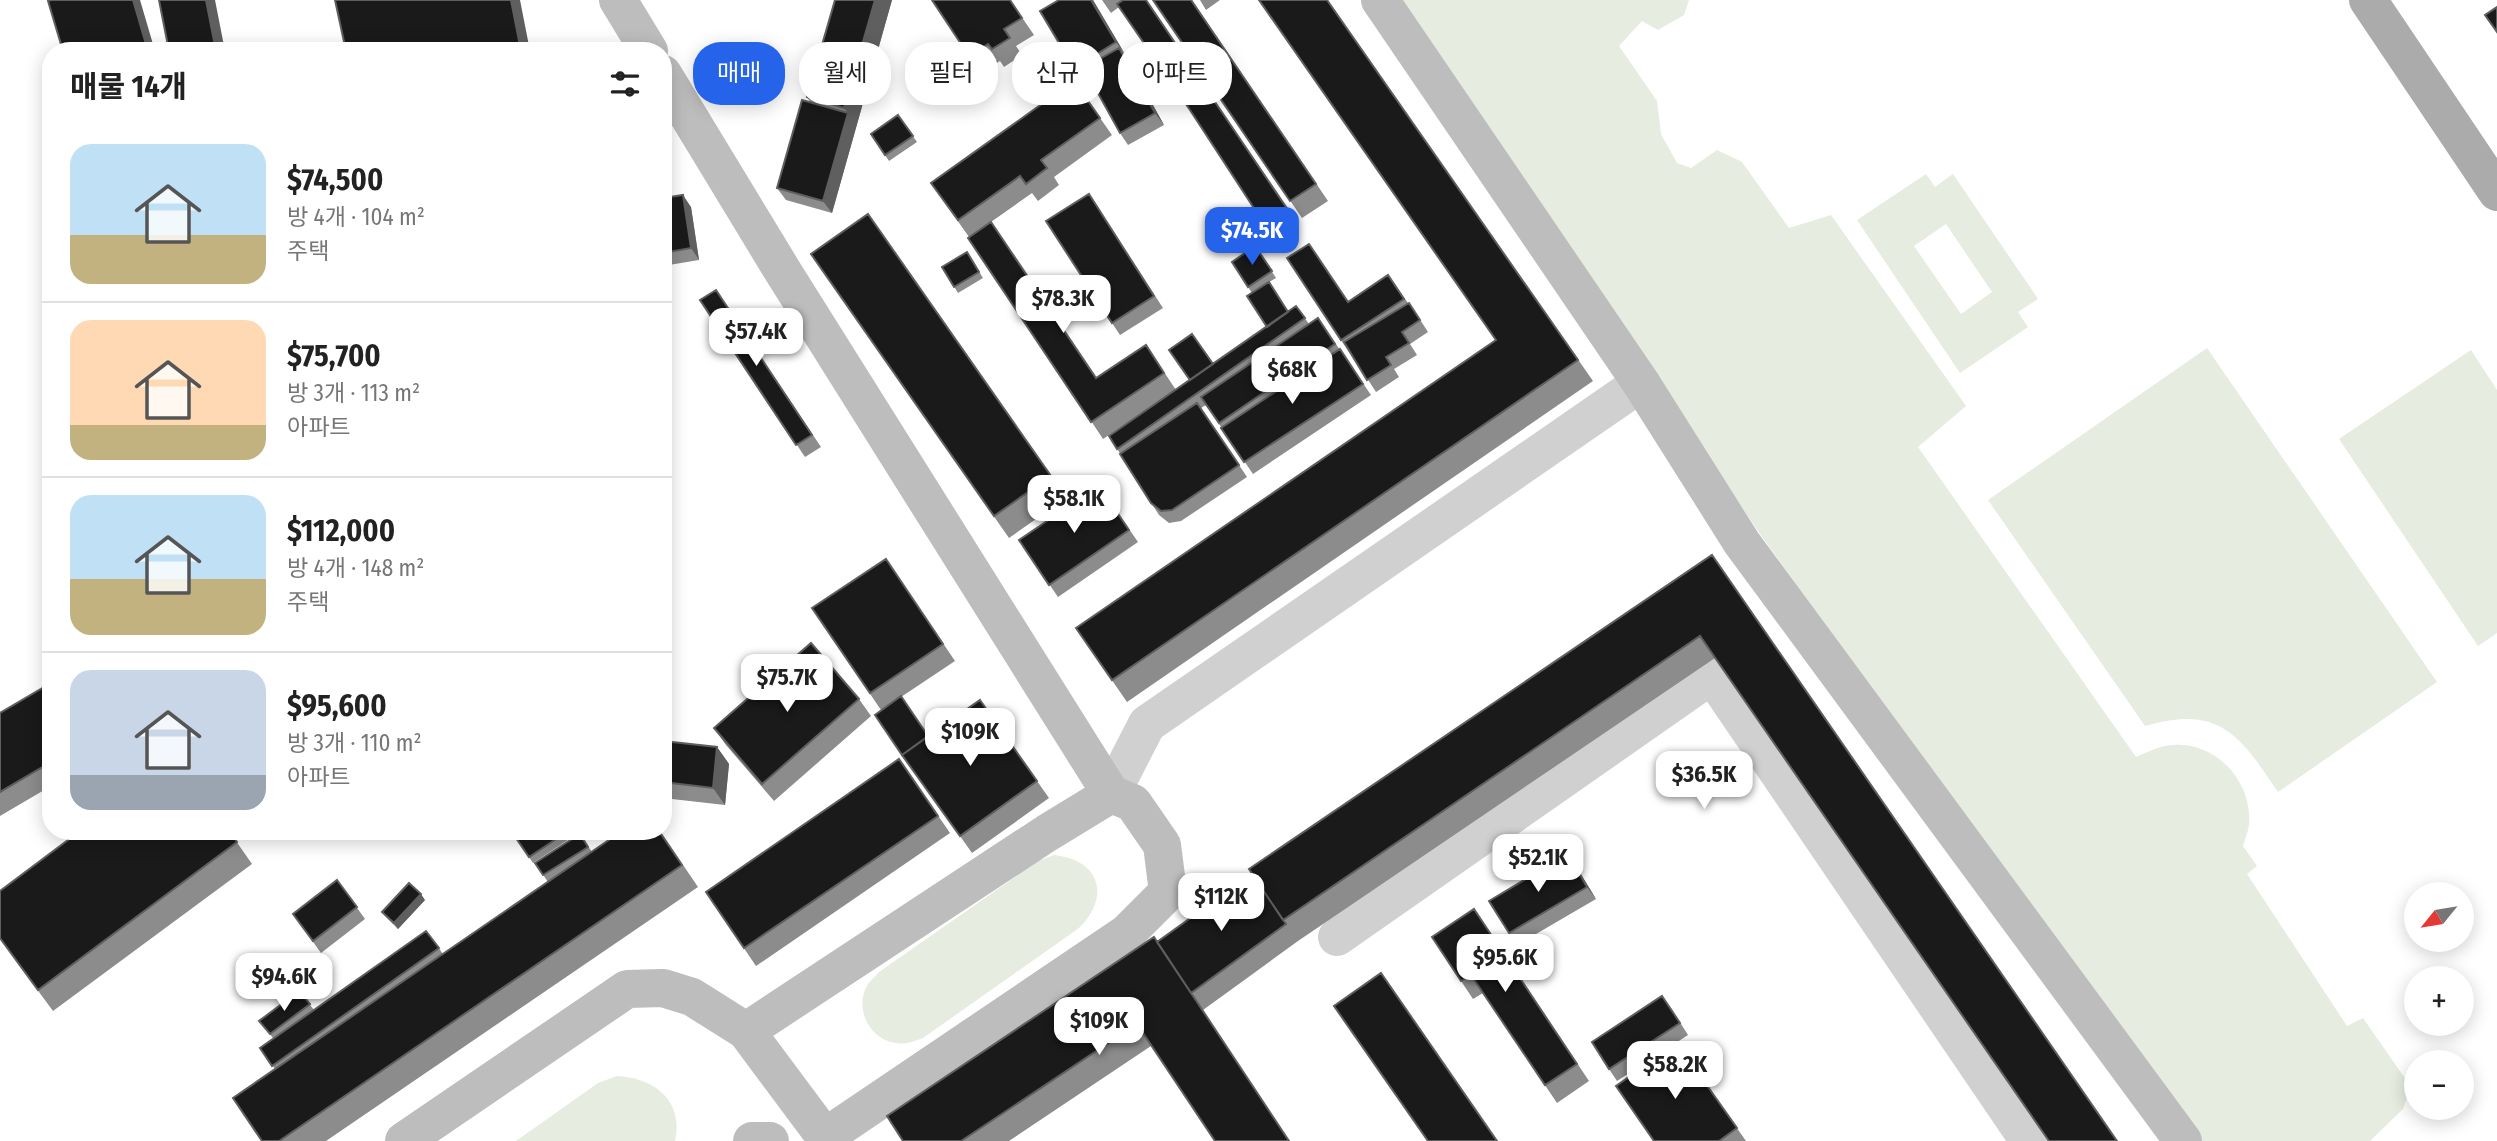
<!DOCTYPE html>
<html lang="ko">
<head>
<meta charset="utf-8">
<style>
  :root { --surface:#fff; --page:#f6f6f6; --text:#222; --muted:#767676; --line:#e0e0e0; --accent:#2563eb }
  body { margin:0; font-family:"Fira Sans Condensed","Noto Sans KR",sans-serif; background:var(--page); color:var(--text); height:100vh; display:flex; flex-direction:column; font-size:26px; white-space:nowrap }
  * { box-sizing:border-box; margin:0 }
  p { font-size:23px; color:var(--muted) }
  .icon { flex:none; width:38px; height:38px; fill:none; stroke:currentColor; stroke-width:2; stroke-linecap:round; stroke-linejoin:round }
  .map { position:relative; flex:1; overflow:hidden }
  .drawer { position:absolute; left:42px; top:42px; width:630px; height:798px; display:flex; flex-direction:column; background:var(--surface); border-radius:28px; box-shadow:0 4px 18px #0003 }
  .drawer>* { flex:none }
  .banner { position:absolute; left:693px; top:42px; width:665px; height:63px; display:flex; gap:14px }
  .needle { width:46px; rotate:240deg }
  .controls { position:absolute; left:2404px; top:882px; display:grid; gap:14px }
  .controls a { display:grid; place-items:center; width:70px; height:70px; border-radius:50%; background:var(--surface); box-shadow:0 4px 18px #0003; font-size:35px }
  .price { position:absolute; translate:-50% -60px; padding:0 16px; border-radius:14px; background:#fff; color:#222; font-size:23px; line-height:46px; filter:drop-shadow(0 2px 4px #0008) }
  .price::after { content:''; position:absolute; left:50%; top:42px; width:21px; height:16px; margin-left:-10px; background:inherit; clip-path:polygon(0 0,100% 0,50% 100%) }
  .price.selected { background:var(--accent); color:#fff }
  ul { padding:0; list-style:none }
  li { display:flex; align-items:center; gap:21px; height:175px; padding:0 28px }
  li+li { border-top:2px solid var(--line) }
  li span { display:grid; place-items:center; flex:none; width:196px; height:140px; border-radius:21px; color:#555 }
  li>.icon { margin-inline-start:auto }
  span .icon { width:84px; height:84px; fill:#fffc; stroke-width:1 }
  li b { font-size:30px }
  h2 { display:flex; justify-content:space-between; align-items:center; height:84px; padding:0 28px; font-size:30px }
  .chip { padding:0 24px; border-radius:28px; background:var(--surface); box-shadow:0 4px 18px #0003; font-size:24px; line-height:63px }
  .chip.selected { background:var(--accent); color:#fff }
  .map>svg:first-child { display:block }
  .green { fill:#e6ecdf; fill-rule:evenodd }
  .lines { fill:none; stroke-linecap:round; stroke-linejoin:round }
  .street { stroke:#d0d0d0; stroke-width:38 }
  .secondary { stroke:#bdbdbd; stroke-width:38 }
  .primary { stroke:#ababab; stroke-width:38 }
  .wall { fill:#8c8c8c }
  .shaded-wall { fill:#5f5f5f }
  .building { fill:#1a1a1a; stroke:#5f5f5f; stroke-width:2 }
</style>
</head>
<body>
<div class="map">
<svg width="2497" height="1141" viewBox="0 0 2497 1141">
  <rect width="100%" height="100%" fill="#fff"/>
  <path class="green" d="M 1399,0 L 1689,0 L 1684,15 L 1658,30 L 1642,21 L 1619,46 L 1657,101 L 1661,134 L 1677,163 L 1691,168 L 1717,150 L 1742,162 L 1789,228 L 1831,215 L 1966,406 L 1918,447 L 2136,757 C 2148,752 2159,746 2172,745 C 2216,741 2253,782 2249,825 C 2248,832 2245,839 2243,846 L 2257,866 L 2247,874 L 2347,1026 L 2363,1018 L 2411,1087 L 2403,1109 L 2370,1141 L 2196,1141 L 1760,534 Z
    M 1926,174 L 1935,187 L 1953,174 L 2038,299 L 2018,312 L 2028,327 L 1960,373 L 1857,220 ZM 1946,224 L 1992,292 L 1961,314 L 1914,246 Z
    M 2207,348 L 2437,682 L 2278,792 C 2240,735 2219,704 2145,726 L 1988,500 Z
    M 2471,350 L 2497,390 L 2497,633 L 2478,646 L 2339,439 Z
    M 1054,855 C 1100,860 1111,896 1079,928 L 923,1038 C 914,1041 906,1045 896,1043 C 870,1040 853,1008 868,984 C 871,980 876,976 879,972 L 1038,861 Z
    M 617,1076 C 654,1078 684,1100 675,1141 L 516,1141 L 598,1083 Z"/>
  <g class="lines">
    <path class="street" d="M 1111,794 L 1147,724 L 1641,383
      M 1337,937 L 1712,675 L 2029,1141"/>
    <path class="secondary" d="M 618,0 L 649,51
      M 1380,0 L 1641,383 L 1742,543 L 2183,1141
      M 663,74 L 782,270 L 1111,794 L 1133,803 L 1162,845 L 1168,892 L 1127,933 L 825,1137
      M 746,1031 L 1047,833 L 1111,794
      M 404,1141 L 627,989 L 663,988 L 692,997 L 746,1031 L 828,1141
      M 752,1141 L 770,1141"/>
    <path class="primary" d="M 2368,0 L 2497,192"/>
  </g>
  <path class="wall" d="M 835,0 L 892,0 L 832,213 L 786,200 L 777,188 L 811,103 L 807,97 Z
    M 1010,0 L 1034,35 L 1016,46 L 1022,55 L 1004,67 L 1000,61 L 981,73 L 969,56 Z
    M 1093,0 L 1128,60 L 1164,125 L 1128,145 L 1120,133 L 1088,76 L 1082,80 L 1074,68 Z
    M 1102,0 L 1146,0 L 1297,222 L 1273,237 L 1190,110 L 1119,7 L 1111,13 Z
    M 1153,0 L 1192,0 L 1328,201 L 1302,218 Z
    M 1200,0 L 1220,0 L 1206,10 Z
    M 1327,0 L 1593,381 L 1127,702 L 1076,628 L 1496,340 Z
    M 1074,81 L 1112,135 L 1054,177 L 1059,185 L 1038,201 L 1032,193 L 981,229 L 1096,378 L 1146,345 L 1176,390 L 1267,327 L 1252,293 L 1232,262 L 1255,246 L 1276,278 L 1269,282 L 1288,312 L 1296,306 L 1309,324 L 1318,318 L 1371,395 L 1253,474 L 1206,405 L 1201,408 L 1247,477 L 1181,521 L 1169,523 L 1159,515 L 1109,436 L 1165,397 L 1103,439 L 969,237 L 931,183 Z
    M 898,115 L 917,142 L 889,161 L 871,134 Z
    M 1089,194 L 1163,308 L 1120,335 L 1112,323 Z
    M 663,198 L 691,207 L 699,260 L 663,266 Z
    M 868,214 L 1066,498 L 1009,538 L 811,254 Z
    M 967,252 L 983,278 L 958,293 L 942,267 Z
    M 1388,275 L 1408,303 L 1417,315 L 1428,332 L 1410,344 L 1417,355 L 1394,369 L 1399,377 L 1376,392 L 1350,352 L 1349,352 L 1341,340 L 1348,302 Z
    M 716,290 L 821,447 L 805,457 L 700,300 Z
    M 1099,486 L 1138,542 L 1058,597 L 1019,540 Z
    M 1712,555 L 1715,658 L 1298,941 L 1203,1010 L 1202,1009 L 1151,1046 L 1009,1141 L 903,1141 L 1157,943 Z
    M 886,559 L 955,661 L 901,697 L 928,736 L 980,700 L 1049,798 L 972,853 L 875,715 L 881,710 L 812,608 Z
    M 51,683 L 51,786 L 0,816 L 0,713 Z
    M 859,699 L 871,716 L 774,801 L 726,745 L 714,728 Z
    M 663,741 L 717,747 L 729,764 L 725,805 L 663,798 Z
    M 899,759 L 950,833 L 756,966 L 706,892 Z
    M 229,831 L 252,864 L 53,1011 L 0,939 L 0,891 Z
    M 526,831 L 580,831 L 580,832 L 533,863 L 516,838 Z
    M 582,831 L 616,831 L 616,834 L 584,834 Z
    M 660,831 L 698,887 L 326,1141 L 262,1141 L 275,1069 L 260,1048 L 273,1038 L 259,1021 L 299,991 L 314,1010 L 426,931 L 443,954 L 563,872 L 548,882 L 535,863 L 580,834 L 592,852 Z
    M 1568,854 L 1596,899 L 1517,945 L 1509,933 Z
    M 337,880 L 365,919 L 321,953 L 293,914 Z
    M 425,900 L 398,929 L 387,918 L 382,912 Z
    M 1474,909 L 1589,1081 L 1557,1103 L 1483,993 L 1473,999 L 1461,981 Z
    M 1671,1008 L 1688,1035 L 1617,1081 L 1609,1069 Z
    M 1677,1043 L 1746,1141 L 1654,1141 Z"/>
  <path class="shaded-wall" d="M 133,0 L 140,0 L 155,51 L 148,51 Z
    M 206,0 L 215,0 L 225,51 L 216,51 Z
    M 511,0 L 520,0 L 530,51 L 521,51 Z
    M 875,0 L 892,0 L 832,213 L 823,201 L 848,113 L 844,108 Z
    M 1091,0 L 1093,0 L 1125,54 L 1116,42 Z
    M 1119,48 L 1128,60 L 1164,125 L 1155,113 Z
    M 683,195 L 691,207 L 699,260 L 691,248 Z
    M 663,370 L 668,376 L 663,422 Z
    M 717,747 L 729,764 L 725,805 L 713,788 Z
    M 1568,854 L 1576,866 L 1596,899 L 1587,887 Z
    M 421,894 L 425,900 L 398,929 L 394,923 Z"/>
  <path class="building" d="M 51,0 L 133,0 L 148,51 L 63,51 L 48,1 Z
    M 159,0 L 206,0 L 216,51 L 169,51 Z
    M 335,0 L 511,0 L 521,51 L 346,51 Z
    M 835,0 L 875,0 L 844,108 L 807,97 Z
    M 932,0 L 1010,0 L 1022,18 L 1004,29 L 1010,38 L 992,49 L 988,44 L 969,56 Z
    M 1059,0 L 1091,0 L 1116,42 L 1074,68 L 1040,11 Z
    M 1123,0 L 1146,0 L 1288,210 L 1265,225 L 1190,110 L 1117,4 Z
    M 1153,0 L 1191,0 L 1316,184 L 1290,201 Z
    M 1259,0 L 1327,0 L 1578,360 L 1112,680 L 1076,628 L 1496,340 Z
    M 2497,7 L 2497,32 L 2485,15 Z
    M 1119,48 L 1155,113 L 1120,133 L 1084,68 Z
    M 1074,81 L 1100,118 L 1041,160 L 1047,168 L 1026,184 L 1020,176 L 958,220 L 931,183 Z
    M 802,100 L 848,113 L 823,201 L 777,188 Z
    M 898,115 L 913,136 L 885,155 L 871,134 Z
    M 1089,194 L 1154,296 L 1112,323 L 1046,221 Z
    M 683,195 L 691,248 L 663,253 L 663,198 Z
    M 868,214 L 1051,476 L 994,516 L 811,254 Z
    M 991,222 L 1096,378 L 1146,345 L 1164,373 L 1091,422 L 968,238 Z
    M 1309,244 L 1348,302 L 1388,275 L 1404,299 L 1341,340 L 1287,258 Z
    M 1255,246 L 1272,271 L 1248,287 L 1232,262 Z
    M 967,252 L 979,272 L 954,287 L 942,267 Z
    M 1269,282 L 1288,312 L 1267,327 L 1247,296 Z
    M 716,290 L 812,435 L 796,445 L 700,300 Z
    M 1409,303 L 1420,320 L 1402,332 L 1409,343 L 1386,357 L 1391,365 L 1367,380 L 1344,342 Z
    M 1296,306 L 1305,318 L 1117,449 L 1109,436 Z
    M 1318,318 L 1335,344 L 1219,423 L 1201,397 Z
    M 1192,334 L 1213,364 L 1190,380 L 1169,350 Z
    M 1340,349 L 1363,384 L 1244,462 L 1221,428 Z
    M 1197,403 L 1239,465 L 1172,510 L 1161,511 L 1151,503 L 1120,454 Z
    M 1099,486 L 1129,530 L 1049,585 L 1019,540 Z
    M 1712,555 L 2117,1141 L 2049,1141 L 1700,636 L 1283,920 L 1249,869 Z
    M 886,559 L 943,644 L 870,693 L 812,608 Z
    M 811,643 L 859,699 L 762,784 L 714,728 Z
    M 51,683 L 51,762 L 0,792 L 0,713 Z
    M 901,696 L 928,736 L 902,755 L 875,715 Z
    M 980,700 L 1037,781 L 960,836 L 902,755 Z
    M 663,741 L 717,747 L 713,788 L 663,782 Z
    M 899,759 L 938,816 L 744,948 L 706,892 Z
    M 80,831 L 229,831 L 237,842 L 38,990 L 0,938 L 0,891 Z
    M 526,831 L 568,831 L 529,857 L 516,838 Z
    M 622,831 L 659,831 L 682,865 L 279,1141 L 262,1141 L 233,1098 Z
    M 580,834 L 588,847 L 543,875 L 535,863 Z
    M 1568,854 L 1587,887 L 1509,933 L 1489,901 Z
    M 1252,874 L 1286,924 L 1191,993 L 1157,942 Z
    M 337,880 L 357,907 L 313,941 L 293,914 Z
    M 409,883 L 421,894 L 394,923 L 382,912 Z
    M 1474,909 L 1577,1064 L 1545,1085 L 1471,975 L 1461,981 L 1432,937 Z
    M 426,931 L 439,948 L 272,1066 L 260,1048 Z
    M 1154,937 L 1289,1141 L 1215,1141 L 1137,1024 L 961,1141 L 903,1141 L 887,1116 Z
    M 1381,973 L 1497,1141 L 1428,1141 L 1334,1006 Z
    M 299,991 L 310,1004 L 270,1034 L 259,1021 Z
    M 1662,996 L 1680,1023 L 1609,1069 L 1592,1042 Z
    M 1677,1043 L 1737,1128 L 1719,1141 L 1654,1141 L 1616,1086 Z"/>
</svg>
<div class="controls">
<a><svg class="needle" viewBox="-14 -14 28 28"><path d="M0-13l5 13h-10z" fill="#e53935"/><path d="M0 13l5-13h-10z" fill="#767676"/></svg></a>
<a>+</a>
<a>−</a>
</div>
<b class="price selected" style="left:1252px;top:267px">$74.5K</b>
<b class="price" style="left:1063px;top:335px">$78.3K</b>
<b class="price" style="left:756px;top:368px">$57.4K</b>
<b class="price" style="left:1292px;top:406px">$68K</b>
<b class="price" style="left:1074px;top:535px">$58.1K</b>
<b class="price" style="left:787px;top:714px">$75.7K</b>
<b class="price" style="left:970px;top:768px">$109K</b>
<b class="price" style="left:1704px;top:811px">$36.5K</b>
<b class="price" style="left:1538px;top:894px">$52.1K</b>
<b class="price" style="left:1221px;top:933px">$112K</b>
<b class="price" style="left:1505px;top:994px">$95.6K</b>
<b class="price" style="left:284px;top:1013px">$94.6K</b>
<b class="price" style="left:1099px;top:1057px">$109K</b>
<b class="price" style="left:1675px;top:1101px">$58.2K</b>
<div class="banner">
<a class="chip selected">매매</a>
<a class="chip">월세</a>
<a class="chip">필터</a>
<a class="chip">신규</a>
<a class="chip">아파트</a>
</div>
<section class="drawer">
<h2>매물 14개<svg class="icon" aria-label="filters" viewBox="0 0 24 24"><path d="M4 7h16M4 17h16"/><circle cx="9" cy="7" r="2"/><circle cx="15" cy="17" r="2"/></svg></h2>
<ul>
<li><span style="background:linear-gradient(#bfe0f5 65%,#c2b280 0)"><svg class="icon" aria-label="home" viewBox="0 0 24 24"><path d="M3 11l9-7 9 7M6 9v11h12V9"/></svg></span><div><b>$74,500</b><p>방 4개 · 104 m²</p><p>주택</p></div></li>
<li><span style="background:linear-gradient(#ffd9b3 75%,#c2b280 0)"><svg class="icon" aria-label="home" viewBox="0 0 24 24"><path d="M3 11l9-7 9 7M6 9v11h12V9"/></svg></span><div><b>$75,700</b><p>방 3개 · 113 m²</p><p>아파트</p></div></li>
<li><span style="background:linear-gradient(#bfe0f5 60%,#c2b280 0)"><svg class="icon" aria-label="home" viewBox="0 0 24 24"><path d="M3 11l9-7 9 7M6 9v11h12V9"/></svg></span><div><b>$112,000</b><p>방 4개 · 148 m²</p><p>주택</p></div></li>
<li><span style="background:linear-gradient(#c9d6e8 75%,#9aa5b1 0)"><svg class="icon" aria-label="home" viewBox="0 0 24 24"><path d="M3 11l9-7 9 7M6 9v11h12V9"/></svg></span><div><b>$95,600</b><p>방 3개 · 110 m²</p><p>아파트</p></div></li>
</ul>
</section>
</div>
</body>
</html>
